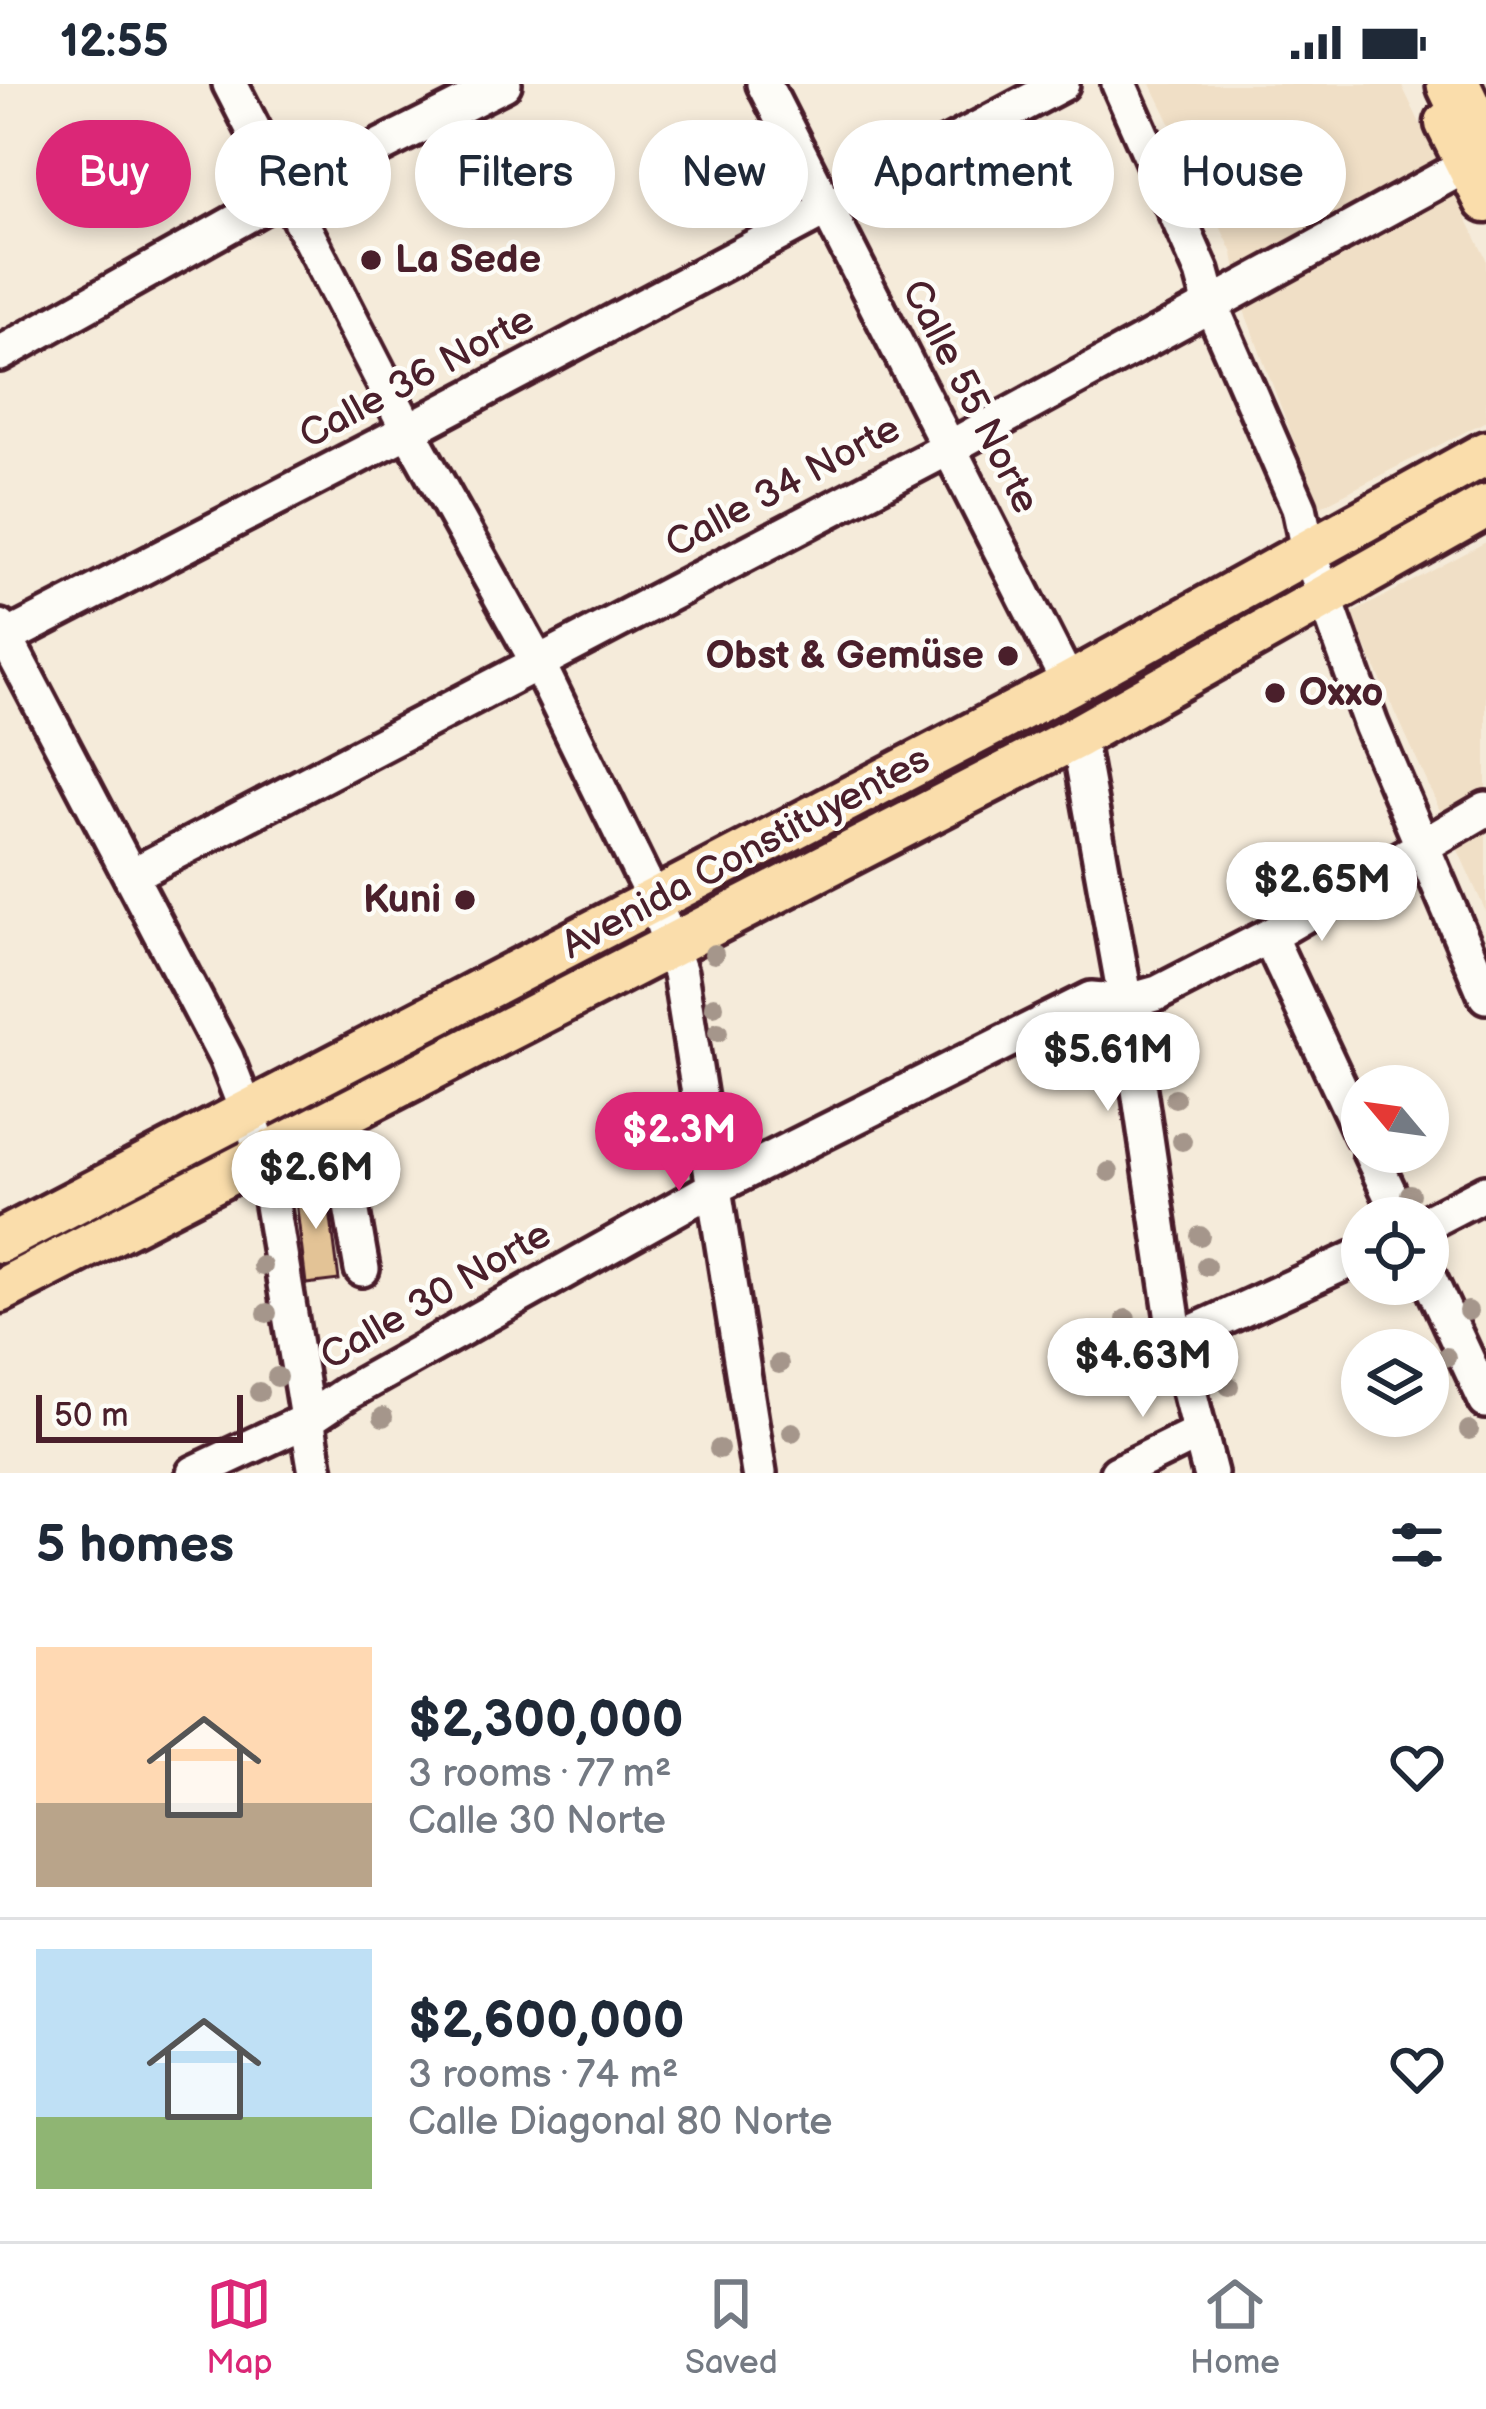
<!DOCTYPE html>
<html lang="en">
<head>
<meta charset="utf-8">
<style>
  :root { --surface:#fff; --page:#f2f2f3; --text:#1f2937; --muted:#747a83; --line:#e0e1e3; --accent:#db2777 }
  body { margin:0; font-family:"Balsamiq Sans",sans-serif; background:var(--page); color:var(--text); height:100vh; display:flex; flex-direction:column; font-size:45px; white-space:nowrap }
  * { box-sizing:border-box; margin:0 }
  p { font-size:39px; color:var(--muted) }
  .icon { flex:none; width:66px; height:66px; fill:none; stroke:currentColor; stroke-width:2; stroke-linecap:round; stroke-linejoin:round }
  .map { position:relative; height:1389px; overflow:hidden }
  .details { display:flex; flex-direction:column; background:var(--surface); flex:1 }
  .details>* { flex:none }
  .top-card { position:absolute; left:36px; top:36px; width:1416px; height:108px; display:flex; gap:24px }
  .needle { width:78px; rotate:299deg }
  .controls { position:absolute; left:1341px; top:981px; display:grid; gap:24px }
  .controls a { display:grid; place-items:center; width:108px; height:108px; border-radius:50%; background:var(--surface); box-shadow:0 6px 18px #0003; font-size:60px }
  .scale { position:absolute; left:36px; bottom:30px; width:207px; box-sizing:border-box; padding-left:12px; border:6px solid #4a1f2b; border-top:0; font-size:33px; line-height:42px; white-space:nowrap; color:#4a1f2b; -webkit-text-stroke:9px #fdfcf7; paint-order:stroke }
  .price { position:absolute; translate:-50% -102px; padding:0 27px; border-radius:42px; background:#fff; color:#222; font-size:39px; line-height:78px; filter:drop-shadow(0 3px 6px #0008) }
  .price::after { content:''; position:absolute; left:50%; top:72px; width:36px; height:27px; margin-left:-18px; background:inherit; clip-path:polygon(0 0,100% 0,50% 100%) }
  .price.active { background:var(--accent); color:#fff }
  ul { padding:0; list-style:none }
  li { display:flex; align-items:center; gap:36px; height:300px; padding:0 36px }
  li+li { border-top:3px solid var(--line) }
  li span { display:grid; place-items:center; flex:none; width:336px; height:240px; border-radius:0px; color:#555 }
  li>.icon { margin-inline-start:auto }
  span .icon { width:144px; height:144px; fill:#fffc; stroke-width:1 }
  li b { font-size:51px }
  h2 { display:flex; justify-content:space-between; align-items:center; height:144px; padding:0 36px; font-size:51px }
  .tag { padding:0 42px; border-radius:54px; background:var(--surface); box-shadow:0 6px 18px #0003; font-size:42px; line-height:108px }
  .tag.active { background:var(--accent); color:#fff }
  .status { display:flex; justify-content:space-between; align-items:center; height:84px; padding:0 60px; background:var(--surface); direction:ltr }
  .status svg { height:33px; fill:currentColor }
  .dock { display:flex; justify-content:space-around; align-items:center; height:168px; border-top:3px solid var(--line); background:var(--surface); font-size:33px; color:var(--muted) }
  .dock a { display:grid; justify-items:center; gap:6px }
  .dock .active { color:var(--accent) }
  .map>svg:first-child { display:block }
  .built { fill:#f0dfc6 }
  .green { fill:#b2e5a6; stroke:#7e8268; stroke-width:3 }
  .building { fill:#e3c396; stroke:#4a1f2b; stroke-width:3 }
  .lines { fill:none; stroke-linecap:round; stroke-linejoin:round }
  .minor-casing { stroke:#4a1f2b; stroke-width:42 }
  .major-casing { stroke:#4a1f2b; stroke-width:51 }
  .highway-casing { stroke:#4a1f2b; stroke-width:60 }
  .minor { stroke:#fdfcf7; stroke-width:33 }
  .major { stroke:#faddab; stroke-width:42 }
  .highway { stroke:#faddab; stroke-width:51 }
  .tree { fill:#a5968b }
  .poi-dot { fill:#4a1f2b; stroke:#fdfcf7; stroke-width:4.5 }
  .labels { text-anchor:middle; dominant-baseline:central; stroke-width:9; stroke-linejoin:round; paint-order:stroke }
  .poi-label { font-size:39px; font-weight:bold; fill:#4a1f2b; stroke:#fdfcf7; text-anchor:start }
  .street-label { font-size:39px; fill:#4a1f2b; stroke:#fdfcf7 }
</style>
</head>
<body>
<div class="status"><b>12:55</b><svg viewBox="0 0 49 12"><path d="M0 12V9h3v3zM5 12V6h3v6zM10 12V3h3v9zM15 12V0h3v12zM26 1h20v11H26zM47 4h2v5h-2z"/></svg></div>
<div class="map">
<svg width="1486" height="1389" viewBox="0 0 1486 1389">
  <rect width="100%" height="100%" fill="#f5ebda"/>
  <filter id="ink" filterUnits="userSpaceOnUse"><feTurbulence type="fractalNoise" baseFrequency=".00833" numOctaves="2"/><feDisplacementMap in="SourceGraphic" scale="24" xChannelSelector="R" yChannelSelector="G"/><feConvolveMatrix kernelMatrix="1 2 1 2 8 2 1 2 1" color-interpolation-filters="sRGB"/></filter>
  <g filter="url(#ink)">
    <path class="built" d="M 1151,0 L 1401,0 L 1486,175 L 1486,337 L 1319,423 L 1242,221 L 1233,169 Z
      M 1486,458 L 1486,828 L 1351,530 Z"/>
    <path class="green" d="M 1455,400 L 1463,416 L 1351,476 L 1345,460 Z
      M 1269,516 L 1274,532 L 694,831 L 687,815 Z
      M 642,844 L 649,860 L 292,1042 L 287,1028 Z
      M 233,1059 L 231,1070 L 0,1190 L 0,1171 Z"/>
    <path class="building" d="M 326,1096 L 339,1196 L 306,1200 L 294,1100 Z"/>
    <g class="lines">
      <g class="minor-casing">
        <path id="minor" d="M 230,0 L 408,346 L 538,579 L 655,818 L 680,889 L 759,1389
          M 764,0 L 1069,600
          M 1119,0 L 1202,188 L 1211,221 L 1299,423 L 1308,466 L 1371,641 L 1486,912
          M 0,270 L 287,109 L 504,0
          M 0,543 L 226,974 L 264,1072 L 316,1389
          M 0,557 L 426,337 L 1062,0
          M 1078,652 L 1126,918 L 1176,1256 L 1210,1389
          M 132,791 L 947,365 L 1467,81
          M 1269,852 L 1362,1051
          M 336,1037 L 362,1185
          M 1370,1068 L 1401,1134
          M 1428,1138 L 1486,1108
          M 1428,1192 L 1486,1317
          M 1176,1256 L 1362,1171
          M 194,1389 L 307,1336 L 347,1309 L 713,1104 L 1091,915 L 1126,918 L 1158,909 L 1269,852 L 1486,725
          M 1117,1389 L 1200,1348"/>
      </g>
      <g class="major-casing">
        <path id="major" d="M 1447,39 L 1486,117
          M 0,1157 L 1069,600 L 1486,369
          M 0,1207 L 1078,652 L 1486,422"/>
      </g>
      <g class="highway-casing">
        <path id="highway" d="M 1453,0 L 1486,69"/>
      </g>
      <use href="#minor" class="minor"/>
      <use href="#major" class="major"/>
      <use href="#highway" class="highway"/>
    </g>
    <g class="tree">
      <circle cx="714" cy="870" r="10"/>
      <circle cx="714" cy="922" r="10"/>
      <circle cx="718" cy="948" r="10"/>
      <circle cx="1175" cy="1014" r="10"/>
      <circle cx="657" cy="1048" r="10"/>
      <circle cx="1182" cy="1057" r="10"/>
      <circle cx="1109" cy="1088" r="10"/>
      <circle cx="1410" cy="1110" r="10"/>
      <circle cx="1200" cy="1152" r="10"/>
      <circle cx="262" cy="1182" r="10"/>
      <circle cx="1206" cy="1182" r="10"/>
      <circle cx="1468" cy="1227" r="10"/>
      <circle cx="267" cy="1229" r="10"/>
      <circle cx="1126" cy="1235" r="10"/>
      <circle cx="1446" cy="1273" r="10"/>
      <circle cx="779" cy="1280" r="10"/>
      <circle cx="277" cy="1293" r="10"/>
      <circle cx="1229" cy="1302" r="10"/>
      <circle cx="1150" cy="1303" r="10"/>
      <circle cx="259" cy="1308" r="10"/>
      <circle cx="383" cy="1333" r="10"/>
      <circle cx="1469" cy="1346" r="10"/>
      <circle cx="792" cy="1348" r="10"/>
      <circle cx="719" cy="1365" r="10"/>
    </g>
  </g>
  <g class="poi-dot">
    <circle cx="371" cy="176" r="12"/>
    <circle cx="1008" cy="572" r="12"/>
    <circle cx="1275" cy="609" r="12"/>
    <circle cx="465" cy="816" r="12"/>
  </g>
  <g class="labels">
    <g class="poi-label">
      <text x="395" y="176">La Sede</text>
      <text x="984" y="572" text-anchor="end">Obst &amp; Gemüse</text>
      <text x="1299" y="609">Oxxo</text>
      <text x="441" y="816" text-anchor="end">Kuni</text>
    </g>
    <g class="street-label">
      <text transform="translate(417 294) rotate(-28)">Calle 36 Norte</text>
      <text transform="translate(970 313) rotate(63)">Calle 55 Norte</text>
      <text transform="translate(783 403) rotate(-28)">Calle 34 Norte</text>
      <text transform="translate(746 769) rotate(-28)">Avenida Constituyentes</text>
      <text transform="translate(436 1212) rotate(-30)">Calle 30 Norte</text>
    </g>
  </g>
</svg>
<div class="controls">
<a><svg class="needle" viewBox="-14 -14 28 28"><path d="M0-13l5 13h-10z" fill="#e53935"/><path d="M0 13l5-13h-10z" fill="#747a83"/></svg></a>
<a><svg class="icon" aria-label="locate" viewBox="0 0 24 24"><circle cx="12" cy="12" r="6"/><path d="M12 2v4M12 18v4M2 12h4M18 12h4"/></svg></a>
<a><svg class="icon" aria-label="layers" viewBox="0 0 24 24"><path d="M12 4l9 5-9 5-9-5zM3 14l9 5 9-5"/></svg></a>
</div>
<div class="scale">50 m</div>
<b class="price" style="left:1322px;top:860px">$2.65M</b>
<b class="price" style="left:1108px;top:1030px">$5.61M</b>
<b class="price active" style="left:679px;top:1110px">$2.3M</b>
<b class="price" style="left:316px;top:1148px">$2.6M</b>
<b class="price" style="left:1143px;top:1336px">$4.63M</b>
<div class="top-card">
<a class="tag active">Buy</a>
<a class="tag">Rent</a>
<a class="tag">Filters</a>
<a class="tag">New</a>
<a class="tag">Apartment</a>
<a class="tag">House</a>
</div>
</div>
<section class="details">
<h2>5 homes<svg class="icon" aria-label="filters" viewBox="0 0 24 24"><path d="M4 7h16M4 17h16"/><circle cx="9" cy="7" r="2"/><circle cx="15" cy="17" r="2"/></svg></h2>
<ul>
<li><span style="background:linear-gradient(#ffd9b3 65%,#b9a48a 0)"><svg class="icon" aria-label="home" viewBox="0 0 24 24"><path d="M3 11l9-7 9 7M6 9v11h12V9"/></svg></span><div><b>$2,300,000</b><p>3 rooms · 77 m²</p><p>Calle 30 Norte</p></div><svg class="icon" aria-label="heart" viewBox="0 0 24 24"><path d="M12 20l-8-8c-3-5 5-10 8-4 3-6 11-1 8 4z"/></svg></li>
<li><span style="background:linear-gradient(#bfe0f5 70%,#8fb573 0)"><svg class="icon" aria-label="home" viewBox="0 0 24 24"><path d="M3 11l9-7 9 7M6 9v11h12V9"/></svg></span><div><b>$2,600,000</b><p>3 rooms · 74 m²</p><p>Calle Diagonal 80 Norte</p></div><svg class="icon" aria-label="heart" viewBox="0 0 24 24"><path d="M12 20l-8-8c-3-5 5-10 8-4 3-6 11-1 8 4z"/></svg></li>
</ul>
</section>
<nav class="dock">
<a class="active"><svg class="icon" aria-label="map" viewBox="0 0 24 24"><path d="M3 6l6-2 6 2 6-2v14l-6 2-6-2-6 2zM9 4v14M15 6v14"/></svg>Map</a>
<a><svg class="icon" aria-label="saved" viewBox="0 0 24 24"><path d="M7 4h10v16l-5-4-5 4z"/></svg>Saved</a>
<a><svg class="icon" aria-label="home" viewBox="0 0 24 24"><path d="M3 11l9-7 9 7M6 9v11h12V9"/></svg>Home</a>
</nav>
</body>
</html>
